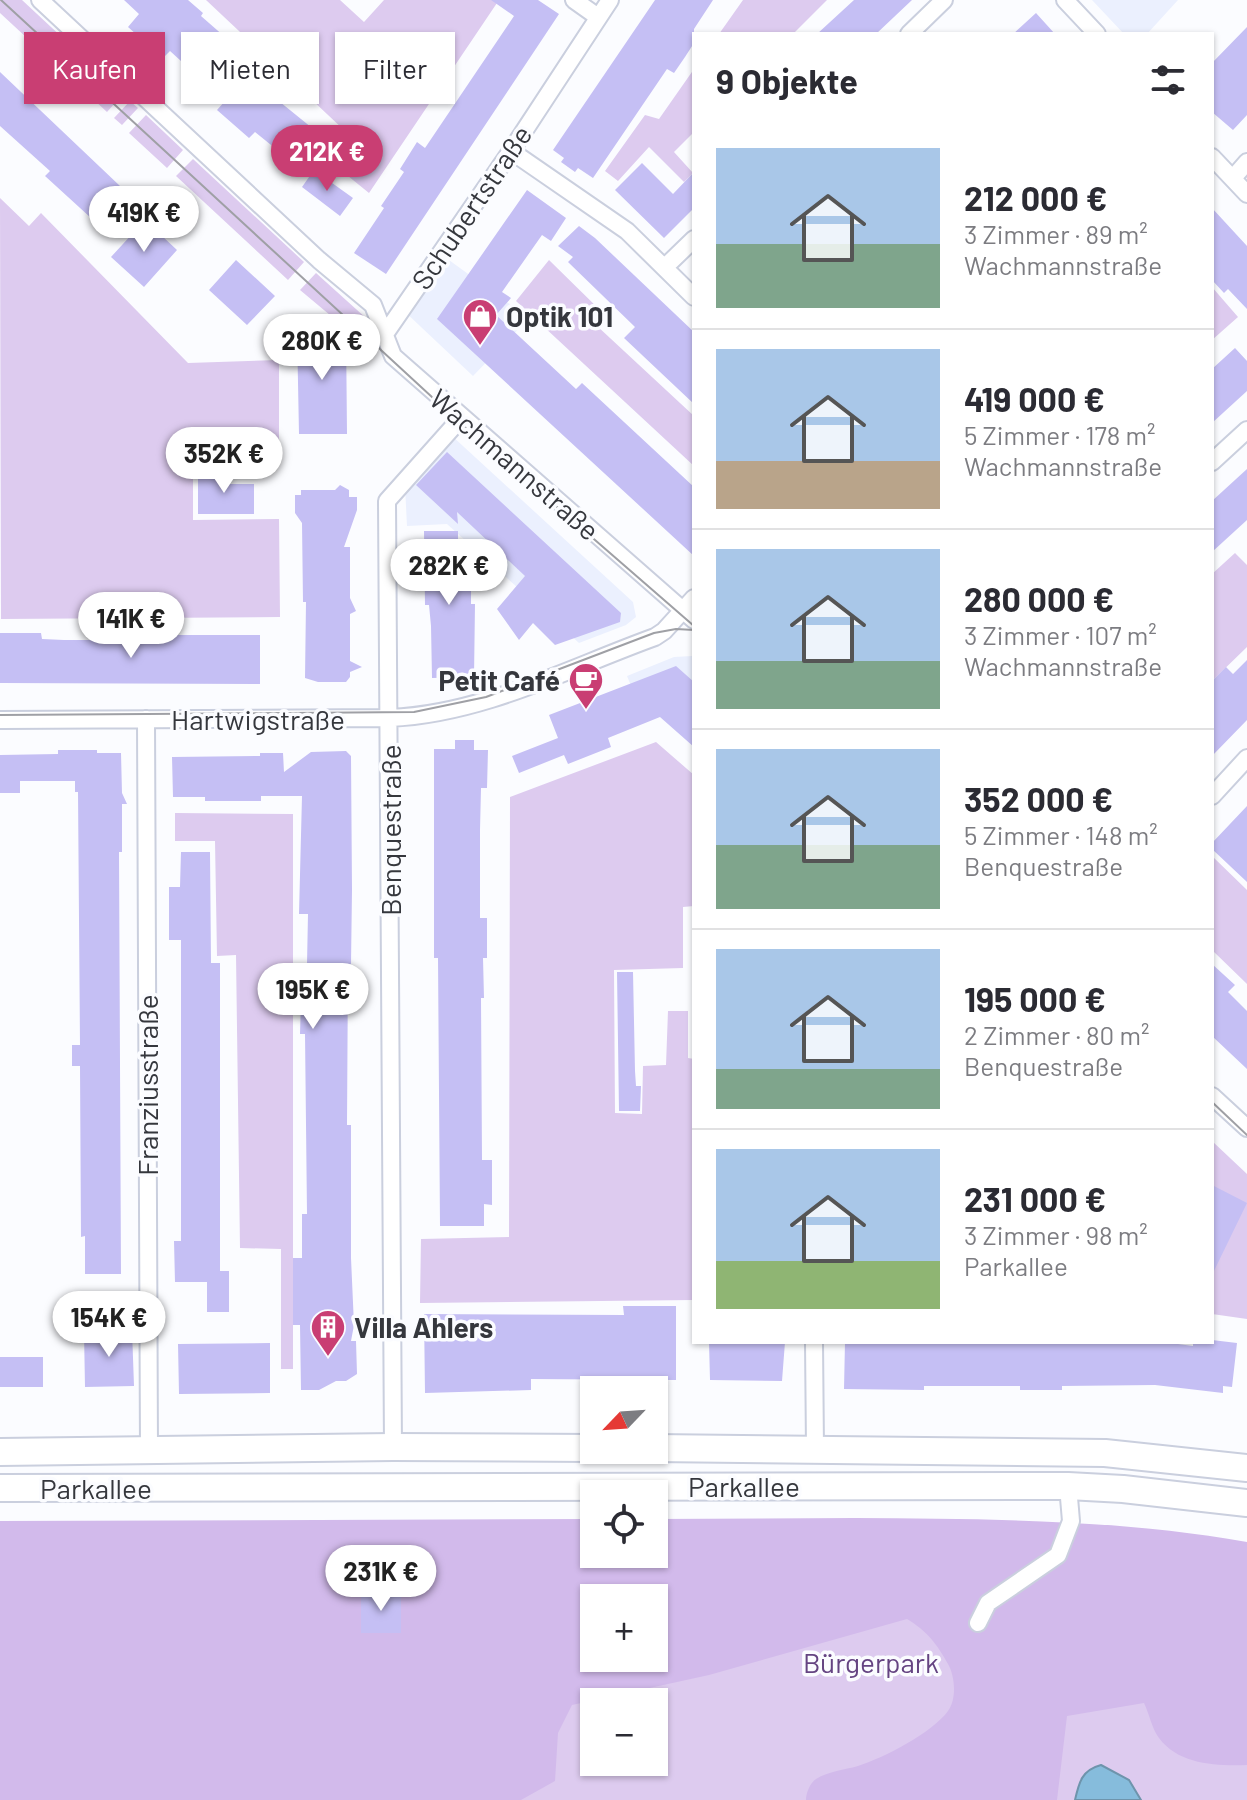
<!DOCTYPE html>
<html lang="de">
<head>
<meta charset="utf-8">
<style>
  :root { --surface:#fff; --page:#f2f2f3; --text:#2b2b33; --muted:#7c7c81; --line:#e1e1e2; --accent:#c93e73 }
  body { margin:0; font-family:Barlow,sans-serif; background:var(--page); color:var(--text); height:100vh; display:flex; flex-direction:column; font-size:30px; white-space:nowrap }
  * { box-sizing:border-box; margin:0 }
  p { font-size:26px; color:var(--muted) }
  .icon { flex:none; width:44px; height:44px; fill:none; stroke:currentColor; stroke-width:2; stroke-linecap:round; stroke-linejoin:round }
  .map { position:relative; flex:1; overflow:hidden }
  .side { position:absolute; left:692px; top:32px; width:522px; height:1312px; display:flex; flex-direction:column; background:var(--surface); border-radius:0px; box-shadow:0 2px 6px #0004 }
  .side>* { flex:none }
  .banner { position:absolute; left:24px; top:32px; width:548px; height:72px; display:flex; gap:16px }
  .needle { width:52px; rotate:245deg }
  .tools { position:absolute; left:580px; top:1376px; display:grid; gap:16px }
  .tools a { display:grid; place-items:center; width:88px; height:88px; border-radius:0px; background:var(--surface); box-shadow:0 2px 6px #0004; font-size:40px }
  .price { position:absolute; translate:-50% -68px; padding:0 18px; border-radius:28px; background:#fff; color:#222; font-size:26px; line-height:52px; filter:drop-shadow(0 2px 4px #0008) }
  .price::after { content:''; position:absolute; left:50%; top:48px; width:24px; height:18px; margin-left:-12px; background:inherit; clip-path:polygon(0 0,100% 0,50% 100%) }
  .price.current { background:var(--accent); color:#fff }
  ul { padding:0; list-style:none }
  li { display:flex; align-items:center; gap:24px; height:200px; padding:0 24px }
  li+li { border-top:2px solid var(--line) }
  li span { display:grid; place-items:center; flex:none; width:224px; height:160px; border-radius:0px; color:#555 }
  li>.icon { margin-inline-start:auto }
  span .icon { width:96px; height:96px; fill:#fffc; stroke-width:1 }
  li b { font-size:34px }
  h2 { display:flex; justify-content:space-between; align-items:center; height:96px; padding:0 24px; font-size:34px }
  .tag { padding:0 28px; border-radius:0px; background:var(--surface); box-shadow:0 2px 6px #0004; font-size:28px; line-height:72px }
  .tag.current { background:var(--accent); color:#fff }
  .map>svg:first-child { display:block }
  .built { fill:#ebf0fe }
  .green { fill:#ddcbef; fill-rule:evenodd }
  .forest { fill:#d2baeb; fill-rule:evenodd }
  .water { fill:#86bcdc; stroke:#6e94ac; stroke-width:2 }
  .building { fill:#c5bff4 }
  .lines { fill:none; stroke-linecap:round; stroke-linejoin:round }
  .minor-casing { stroke:#cacfde; stroke-width:20 }
  .primary-casing { stroke:#cacfde; stroke-width:30 }
  .minor { stroke:#fff; stroke-width:16 }
  .primary { stroke:#fff; stroke-width:26 }
  .tram { stroke:#9fa0a5; stroke-width:2 }
  .labels { text-anchor:middle; dominant-baseline:central; stroke-width:7; stroke-linejoin:round; paint-order:stroke }
  .street-label { font-size:28px; fill:#35373d; stroke:#fbfcff }
  .poi-label { font-size:28px; font-weight:bold; fill:#35373d; stroke:#fbfcff; text-anchor:start }
  .park-label { font-size:28px; fill:#654482; stroke:#fbfcff }
</style>
</head>
<body>
<div class="map">
<svg width="1247" height="1800" viewBox="0 0 1247 1800">
  <rect width="100%" height="100%" fill="#fbfcff"/>
  <path class="built" d="M 1092,0 L 1178,0 L 1147,34 L 1124,34 Z
    M 442,255 L 529,318 L 473,376 L 403,310 Z
    M 451,435 L 633,602 L 636,617 L 626,625 L 579,643 L 447,524 L 407,526 L 405,486 Z
    M 692,656 L 694,658 L 694,746 L 634,693 L 627,676 L 674,657 Z"/>
  <path class="green" d="M 0,0 L 22,0 L 123,94 L 107,112 L 0,13 Z
    M 206,0 L 340,0 L 364,22 L 384,0 L 499,0 L 369,193 L 327,159 L 345,131 Z
    M 743,0 L 827,0 L 793,34 L 719,34 Z
    M 694,69 L 694,132 L 674,152 L 693,173 L 684,182 L 649,147 L 618,181 L 605,171 L 645,115 L 659,119 Z
    M 130,101 L 138,108 L 122,125 L 114,118 Z
    M 146,115 L 183,150 L 167,168 L 129,133 Z
    M 193,159 L 304,262 L 288,280 L 176,176 Z
    M 0,198 L 29,226 L 41,213 L 188,363 L 279,360 L 279,460 L 193,463 L 193,520 L 279,519 L 280,617 L 1,619 Z
    M 549,260 L 604,314 L 596,325 L 694,416 L 694,466 L 516,301 Z
    M 316,273 L 367,319 L 367,346 L 300,290 Z
    M 1212,287 L 1238,317 L 1212,340 Z
    M 1235,553 L 1247,565 L 1247,647 L 1212,681 L 1212,574 Z
    M 656,742 L 694,775 L 694,906 L 683,907 L 683,968 L 614,970 L 615,1113 L 642,1114 L 643,1066 L 666,1065 L 668,1011 L 688,1011 L 688,1058 L 694,1059 L 694,1300 L 420,1303 L 421,1239 L 509,1237 L 510,797 Z
    M 175,813 L 293,814 L 293,1369 L 281,1369 L 281,1249 L 240,1248 L 236,955 L 217,956 L 215,841 L 175,841 Z
    M 1212,856 L 1247,890 L 1247,984 L 1212,950 Z
    M 1212,1141 L 1247,1174 L 1247,1319 L 1212,1314 Z
    M 0,1525 L 594,1554 L 1247,1544 L 1247,1800 L 0,1800 ZM 594,1598 L 654,1598 L 654,1658 L 594,1658 ZM 594,1702 L 654,1702 L 654,1762 L 594,1762 Z"/>
  <path class="forest" d="M 855,1518 C 986,1519 1117,1519 1247,1542 L 1247,1765 C 1217,1766 1179,1765 1159,1738 C 1152,1729 1149,1713 1144,1703 L 1067,1716 L 1057,1800 L 806,1800 C 806,1793 810,1783 816,1779 C 829,1771 844,1770 858,1766 C 883,1758 932,1733 948,1711 C 957,1699 955,1676 948,1664 C 937,1644 927,1631 907,1619 L 709,1675 L 572,1705 L 558,1733 L 555,1781 L 521,1800 L 0,1800 L 0,1521 L 594,1519 L 594,1554 L 654,1554 L 654,1519 ZM 594,1598 L 654,1598 L 654,1658 L 594,1658 Z"/>
  <path class="water" d="M 1101,1765 L 1129,1780 L 1141,1800 L 1075,1800 C 1079,1782 1082,1770 1101,1765 Z"/>
  <path class="building" d="M 124,0 L 188,0 L 203,13 L 201,16 L 241,51 L 236,57 L 284,98 L 280,102 L 322,136 L 297,166 L 255,132 L 249,138 L 217,110 L 225,101 L 170,51 L 163,58 L 128,27 L 139,14 Z
    M 491,0 L 538,0 L 559,14 L 386,274 L 354,253 L 384,208 L 381,206 L 404,172 L 400,169 L 417,142 L 425,148 L 514,16 Z
    M 655,0 L 713,0 L 694,29 L 694,43 L 685,57 L 674,73 L 667,69 L 593,178 L 578,168 L 575,172 L 561,162 L 564,158 L 553,150 Z
    M 854,0 L 912,0 L 876,34 L 817,34 Z
    M 1036,13 L 1055,34 L 1013,34 Z
    M 1247,27 L 1247,115 L 1233,130 L 1212,112 L 1212,63 Z
    M 0,72 L 120,186 L 91,218 L 45,176 L 50,171 L 0,126 Z
    M 642,163 L 673,194 L 694,172 L 694,208 L 664,238 L 615,190 Z
    M 314,170 L 353,198 L 340,216 L 302,187 Z
    M 527,190 L 566,218 L 551,241 L 542,235 L 502,292 L 511,298 L 496,315 L 576,389 L 582,383 L 694,487 L 694,556 L 437,319 Z
    M 1212,208 L 1247,246 L 1247,309 L 1228,289 L 1224,293 L 1212,280 Z
    M 145,220 L 177,250 L 144,287 L 111,257 Z
    M 579,226 L 595,238 L 694,332 L 694,404 L 624,338 L 635,327 L 568,262 L 573,257 L 558,246 Z
    M 236,260 L 275,296 L 247,325 L 209,290 Z
    M 346,330 L 347,434 L 299,434 L 297,331 Z
    M 1235,348 L 1247,361 L 1247,391 L 1212,423 L 1212,369 Z
    M 447,452 L 621,613 L 620,622 L 555,645 L 533,623 L 519,640 L 497,609 L 525,576 L 457,512 L 458,524 L 416,485 Z
    M 1247,469 L 1247,520 L 1212,552 L 1212,501 Z
    M 198,471 L 229,471 L 229,484 L 254,484 L 254,514 L 198,514 Z
    M 340,485 L 349,490 L 349,497 L 357,497 L 357,510 L 344,547 L 350,547 L 350,598 L 356,611 L 350,614 L 350,661 L 362,667 L 350,672 L 350,677 L 346,682 L 318,682 L 305,678 L 306,602 L 303,602 L 302,523 L 295,513 L 295,495 L 301,495 L 301,490 L 335,490 Z
    M 424,531 L 458,531 L 458,571 L 471,571 L 471,604 L 475,604 L 474,677 L 432,678 L 431,626 L 429,605 L 425,605 Z
    M 0,633 L 41,633 L 42,639 L 64,640 L 148,640 L 148,635 L 260,635 L 260,684 L 0,683 Z
    M 1247,660 L 1247,720 L 1212,756 L 1212,681 L 1226,667 L 1233,674 Z
    M 676,666 L 694,682 L 694,747 L 660,717 L 608,738 L 611,747 L 568,764 L 564,755 L 519,773 L 512,756 L 558,738 L 549,715 Z
    M 455,740 L 474,740 L 474,750 L 488,750 L 487,788 L 481,788 L 480,830 L 480,918 L 487,918 L 487,958 L 483,958 L 484,998 L 481,998 L 482,1160 L 492,1160 L 492,1205 L 484,1204 L 484,1226 L 440,1226 L 438,958 L 434,958 L 434,749 L 455,749 Z
    M 58,750 L 97,750 L 97,753 L 121,753 L 122,793 L 127,804 L 122,804 L 122,852 L 119,852 L 121,1274 L 85,1274 L 85,1236 L 81,1237 L 80,1066 L 72,1066 L 72,1045 L 80,1045 L 78,792 L 75,792 L 75,781 L 20,781 L 20,793 L 0,793 L 0,755 L 58,754 Z
    M 346,751 L 351,756 L 352,890 L 351,964 L 348,964 L 347,1125 L 351,1125 L 351,1258 L 354,1325 L 351,1341 L 356,1341 L 357,1374 L 346,1381 L 336,1381 L 319,1390 L 301,1390 L 300,1325 L 293,1325 L 293,1258 L 302,1258 L 302,1214 L 307,1214 L 305,1034 L 300,1034 L 302,964 L 307,964 L 308,914 L 299,914 L 302,796 L 261,796 L 261,801 L 205,801 L 205,797 L 173,797 L 172,757 L 260,756 L 260,753 L 283,753 L 284,772 L 311,752 Z
    M 1247,806 L 1247,882 L 1212,849 L 1212,843 Z
    M 181,852 L 210,852 L 211,963 L 220,963 L 220,1271 L 229,1271 L 229,1312 L 207,1312 L 207,1282 L 175,1282 L 174,1241 L 181,1241 L 181,940 L 169,940 L 169,887 L 180,887 Z
    M 1212,964 L 1235,985 L 1228,992 L 1247,1011 L 1247,1069 L 1212,1036 Z
    M 617,972 L 633,972 L 635,1071 L 636,1086 L 641,1086 L 640,1111 L 619,1111 Z
    M 1212,1185 L 1247,1203 L 1212,1275 Z
    M 623,1306 L 676,1306 L 676,1380 L 531,1379 L 531,1390 L 425,1393 L 424,1314 L 624,1315 Z
    M 132,1330 L 134,1386 L 85,1387 L 84,1332 Z
    M 1212,1340 L 1237,1343 L 1232,1387 L 1223,1386 L 1223,1393 L 1155,1385 L 1062,1386 L 1062,1390 L 1020,1390 L 1020,1386 L 924,1386 L 924,1390 L 844,1389 L 845,1342 L 1163,1342 L 1193,1346 L 1193,1342 Z
    M 709,1342 L 785,1342 L 782,1381 L 710,1380 Z
    M 270,1343 L 270,1393 L 179,1394 L 178,1344 Z
    M 0,1357 L 43,1357 L 43,1387 L 0,1387 Z
    M 361,1593 L 401,1593 L 401,1633 L 361,1633 Z"/>
  <g class="lines">
    <g class="minor-casing">
      <path id="minor" d="M 40,0 L 319,260 L 373,305 L 393,356 L 694,620
        M 574,0 L 598,17
        M 1065,0 L 1097,34
        M 909,34 L 944,0
        M 511,151 L 627,231 L 694,297
        M 1212,157 L 1247,194
        M 1233,178 L 1247,162
        M 665,267 L 694,239
        M 385,334 L 511,151 L 610,0
        M 1212,462 L 1247,430
        M 146,719 L 149,1451
        M 0,720 L 390,718 C 483,714 569,668 655,637 L 664,631 L 694,598
        M 1212,796 L 1247,758
        M 1212,1096 L 1247,1128
        M 814,1342 L 815,1449
        M 393,1447 L 387,501 L 461,418
        M 978,1623 L 988,1603 L 1058,1555 L 1071,1521 L 1068,1486"/>
    </g>
    <g class="primary-casing">
      <path id="primary" d="M 654,1448 L 1105,1453 L 1247,1468
        M 0,1452 L 393,1447 L 594,1448
        M 0,1488 L 1068,1486 L 1123,1489 L 1247,1503"/>
    </g>
    <use href="#minor" class="minor"/>
    <use href="#primary" class="primary"/>
    <path class="tram" d="M 1,0 L 458,421 L 694,626
      M 0,715 L 414,712 L 486,697 L 654,633 L 676,629 L 694,630
      M 1212,1102 L 1247,1135"/>
  </g>
  <defs>
    <g id="shop-pin" transform="scale(1.8)"><path d="M0 17L-7.5 6A9.5 9.5 0 1 1 7.5 6Z" fill="#c93e73" stroke="#fbfcff"/><path d="M-5-2.5h2.3a2.7 3.5 0 0 1 5.4 0H5L5.5 6h-11ZM-1.5-2.5h3a1.5 2.3 0 0 0-3 0Z" fill="#fff"/></g>
    <g id="cafe-pin" transform="scale(1.8)"><path d="M0 17L-7.5 6A9.5 9.5 0 1 1 7.5 6Z" fill="#c93e73" stroke="#fbfcff"/><path d="M-5.5-4.5H6V0H3Q3 3.5 0 3.5H-2.5Q-5.5 3.5-5.5 0ZM3-3.2v2h1.7v-2ZM-6 4.5H4V6H-6Z" fill="#fff"/></g>
    <g id="building-pin" transform="scale(1.8)"><path d="M0 17L-7.5 6A9.5 9.5 0 1 1 7.5 6Z" fill="#c93e73" stroke="#fbfcff"/><path d="M-4-6H4V6H1V3H-1V6H-4ZM-2.5-4.3h1.7v1.8h-1.7ZM.8-4.3h1.7v1.8H.8ZM-2.5-1h1.7V.8h-1.7ZM.8-1h1.7V.8H.8Z" fill="#fff"/></g>
  </defs>
  <g fill-rule="evenodd">
    <use href="#shop-pin" x="480" y="316"/>
    <use href="#cafe-pin" x="586" y="680"/>
    <use href="#building-pin" x="328" y="1327"/>
  </g>
  <g class="labels">
    <g class="street-label">
      <text transform="translate(471 207) rotate(-56)">Schubertstraße</text>
      <text transform="translate(515 464) rotate(41)">Wachmannstraße</text>
      <text x="258" y="719">Hartwigstraße</text>
      <text transform="translate(390 830) rotate(-90)">Benquestraße</text>
      <text transform="translate(147 1085) rotate(-90)">Franziusstraße</text>
      <text x="744" y="1486">Parkallee</text>
      <text x="96" y="1488">Parkallee</text>
    </g>
    <g class="poi-label">
      <text x="506" y="316">Optik 101</text>
      <text x="560" y="680" text-anchor="end">Petit Café</text>
      <text x="354" y="1327">Villa Ahlers</text>
    </g>
    <g class="park-label">
      <text x="871" y="1662">Bürgerpark</text>
    </g>
  </g>
</svg>
<div class="tools">
<a><svg class="needle" viewBox="-14 -14 28 28"><path d="M0-13l5 13h-10z" fill="#e53935"/><path d="M0 13l5-13h-10z" fill="#7c7c81"/></svg></a>
<a><svg class="icon" aria-label="locate" viewBox="0 0 24 24"><circle cx="12" cy="12" r="6"/><path d="M12 2v4M12 18v4M2 12h4M18 12h4"/></svg></a>
<a>+</a>
<a>−</a>
</div>
<b class="price current" style="left:327px;top:193px">212K €</b>
<b class="price" style="left:144px;top:254px">419K €</b>
<b class="price" style="left:322px;top:382px">280K €</b>
<b class="price" style="left:224px;top:495px">352K €</b>
<b class="price" style="left:449px;top:607px">282K €</b>
<b class="price" style="left:131px;top:660px">141K €</b>
<b class="price" style="left:313px;top:1031px">195K €</b>
<b class="price" style="left:109px;top:1359px">154K €</b>
<b class="price" style="left:381px;top:1613px">231K €</b>
<div class="banner">
<a class="tag current">Kaufen</a>
<a class="tag">Mieten</a>
<a class="tag">Filter</a>
</div>
<section class="side">
<h2>9 Objekte<svg class="icon" aria-label="filters" viewBox="0 0 24 24"><path d="M4 7h16M4 17h16"/><circle cx="9" cy="7" r="2"/><circle cx="15" cy="17" r="2"/></svg></h2>
<ul>
<li><span style="background:linear-gradient(#a9c7e8 60%,#7fa58c 0)"><svg class="icon" aria-label="home" viewBox="0 0 24 24"><path d="M3 11l9-7 9 7M6 9v11h12V9"/></svg></span><div><b>212 000 €</b><p>3 Zimmer · 89 m²</p><p>Wachmannstraße</p></div></li>
<li><span style="background:linear-gradient(#a9c7e8 70%,#b9a48a 0)"><svg class="icon" aria-label="home" viewBox="0 0 24 24"><path d="M3 11l9-7 9 7M6 9v11h12V9"/></svg></span><div><b>419 000 €</b><p>5 Zimmer · 178 m²</p><p>Wachmannstraße</p></div></li>
<li><span style="background:linear-gradient(#a9c7e8 70%,#7fa58c 0)"><svg class="icon" aria-label="home" viewBox="0 0 24 24"><path d="M3 11l9-7 9 7M6 9v11h12V9"/></svg></span><div><b>280 000 €</b><p>3 Zimmer · 107 m²</p><p>Wachmannstraße</p></div></li>
<li><span style="background:linear-gradient(#a9c7e8 60%,#7fa58c 0)"><svg class="icon" aria-label="home" viewBox="0 0 24 24"><path d="M3 11l9-7 9 7M6 9v11h12V9"/></svg></span><div><b>352 000 €</b><p>5 Zimmer · 148 m²</p><p>Benquestraße</p></div></li>
<li><span style="background:linear-gradient(#a9c7e8 75%,#7fa58c 0)"><svg class="icon" aria-label="home" viewBox="0 0 24 24"><path d="M3 11l9-7 9 7M6 9v11h12V9"/></svg></span><div><b>195 000 €</b><p>2 Zimmer · 80 m²</p><p>Benquestraße</p></div></li>
<li><span style="background:linear-gradient(#a9c7e8 70%,#8fb573 0)"><svg class="icon" aria-label="home" viewBox="0 0 24 24"><path d="M3 11l9-7 9 7M6 9v11h12V9"/></svg></span><div><b>231 000 €</b><p>3 Zimmer · 98 m²</p><p>Parkallee</p></div></li>
</ul>
</section>
</div>
</body>
</html>
